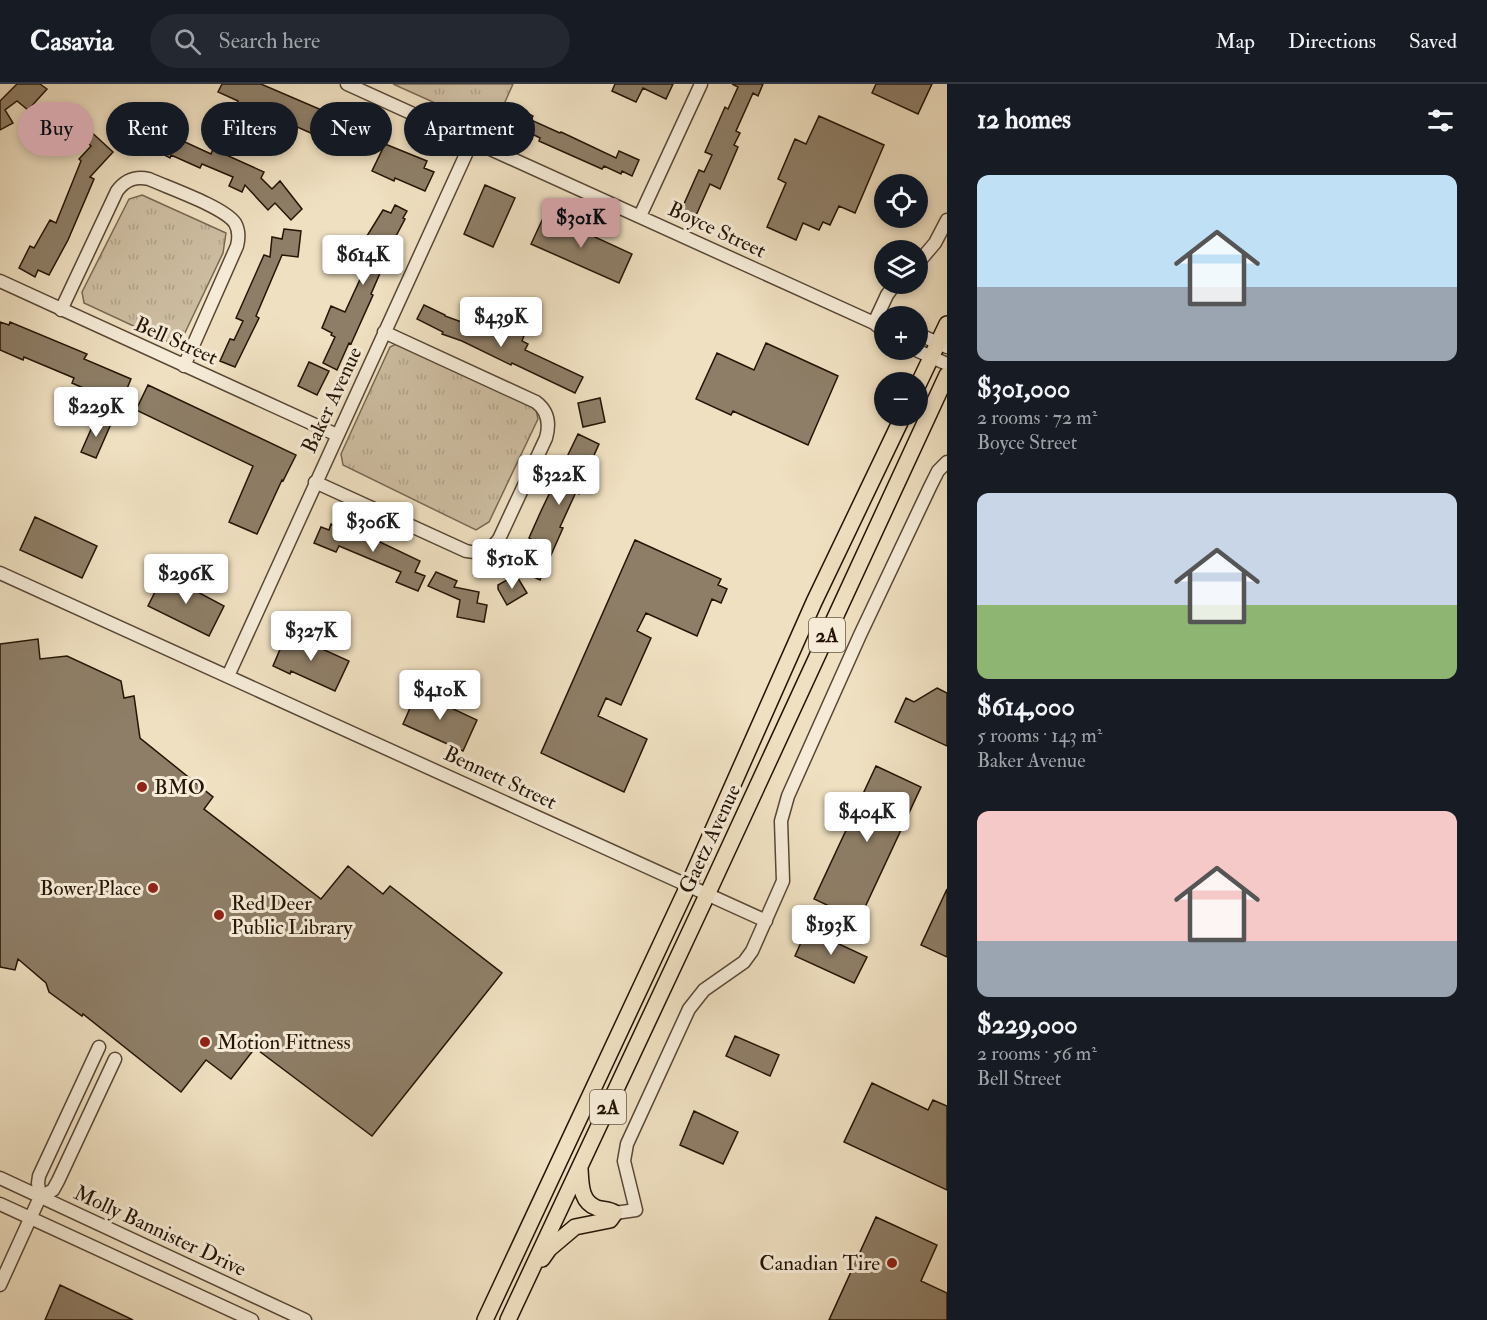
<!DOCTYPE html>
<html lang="en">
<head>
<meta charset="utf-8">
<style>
  :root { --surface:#171b24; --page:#242831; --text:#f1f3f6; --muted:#9ea1a6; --line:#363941; --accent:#c59692 }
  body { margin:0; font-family:"IM FELL Double Pica",serif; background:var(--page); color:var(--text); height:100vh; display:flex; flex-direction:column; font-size:22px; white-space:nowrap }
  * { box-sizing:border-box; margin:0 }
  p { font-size:20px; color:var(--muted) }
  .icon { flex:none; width:33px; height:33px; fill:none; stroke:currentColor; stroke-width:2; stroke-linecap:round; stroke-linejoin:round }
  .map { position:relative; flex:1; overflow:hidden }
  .sheet { display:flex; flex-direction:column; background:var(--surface); width:540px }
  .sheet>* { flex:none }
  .hud { position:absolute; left:18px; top:18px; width:570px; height:54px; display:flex; gap:12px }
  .buttons { position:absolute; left:874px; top:90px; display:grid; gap:12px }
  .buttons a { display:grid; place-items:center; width:54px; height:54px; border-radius:50%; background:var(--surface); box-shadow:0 3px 9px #0003; font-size:30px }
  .price { position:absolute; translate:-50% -51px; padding:0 14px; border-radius:6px; background:#fff; color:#222; font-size:20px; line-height:39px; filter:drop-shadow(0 2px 3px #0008) }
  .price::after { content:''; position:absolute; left:50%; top:36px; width:18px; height:14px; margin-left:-9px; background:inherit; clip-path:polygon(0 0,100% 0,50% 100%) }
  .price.selected { background:var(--accent); color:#111 }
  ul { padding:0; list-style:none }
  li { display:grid; align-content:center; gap:12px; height:318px; padding:0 30px }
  li span { display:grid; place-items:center; height:186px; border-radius:12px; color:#555 }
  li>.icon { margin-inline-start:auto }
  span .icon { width:108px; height:108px; fill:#fffc; stroke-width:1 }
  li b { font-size:26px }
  h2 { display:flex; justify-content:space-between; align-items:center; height:72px; padding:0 30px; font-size:26px }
  .tag { padding:0 21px; border-radius:27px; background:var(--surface); box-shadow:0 3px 9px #0003; font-size:21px; line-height:54px }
  .tag.selected { background:var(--accent); color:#111 }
  header { display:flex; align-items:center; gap:36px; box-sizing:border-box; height:84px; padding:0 30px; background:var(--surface); border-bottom:2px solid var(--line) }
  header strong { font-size:28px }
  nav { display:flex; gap:33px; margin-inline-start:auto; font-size:21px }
  .search { width:420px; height:54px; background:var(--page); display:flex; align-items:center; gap:15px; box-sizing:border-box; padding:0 21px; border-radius:33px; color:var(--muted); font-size:22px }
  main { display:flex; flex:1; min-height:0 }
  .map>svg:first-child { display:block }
  .grass { fill:url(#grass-tufts); stroke:#796854; stroke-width:1.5 }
  .building { fill:#8e7e67; stroke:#251406; stroke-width:1.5 }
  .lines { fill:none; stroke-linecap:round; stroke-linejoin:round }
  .minor-casing { stroke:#584735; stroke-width:15 }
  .major-casing { stroke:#251406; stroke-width:18 }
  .minor { stroke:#f5ebd7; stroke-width:12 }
  .major { stroke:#efe0c1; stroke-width:15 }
  .poi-dot { fill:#8f2418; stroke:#f5ebd7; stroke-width:2 }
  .labels { text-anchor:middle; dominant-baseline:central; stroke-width:6; stroke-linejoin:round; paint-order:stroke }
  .shield { fill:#f5ebd7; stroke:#635445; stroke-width:1.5 }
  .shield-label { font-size:20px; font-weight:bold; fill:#251406 }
  .street-label { font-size:21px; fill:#251406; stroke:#f5ebd7 }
  .poi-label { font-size:21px; fill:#251406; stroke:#f5ebd7; text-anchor:start }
</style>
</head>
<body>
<header>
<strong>Casavia</strong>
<div class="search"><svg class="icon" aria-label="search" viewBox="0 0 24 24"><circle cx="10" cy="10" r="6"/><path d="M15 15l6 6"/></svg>Search here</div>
<nav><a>Map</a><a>Directions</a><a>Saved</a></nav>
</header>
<main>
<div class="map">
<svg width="947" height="1236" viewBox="0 0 947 1236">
  <defs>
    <pattern id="grass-tufts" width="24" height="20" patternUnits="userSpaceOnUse" patternTransform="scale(1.5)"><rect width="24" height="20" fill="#cdbda1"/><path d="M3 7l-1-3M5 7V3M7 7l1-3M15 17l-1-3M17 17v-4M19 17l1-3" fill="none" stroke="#b0a289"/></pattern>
  </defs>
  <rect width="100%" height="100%" fill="#efe0c1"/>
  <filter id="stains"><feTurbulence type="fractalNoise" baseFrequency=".00333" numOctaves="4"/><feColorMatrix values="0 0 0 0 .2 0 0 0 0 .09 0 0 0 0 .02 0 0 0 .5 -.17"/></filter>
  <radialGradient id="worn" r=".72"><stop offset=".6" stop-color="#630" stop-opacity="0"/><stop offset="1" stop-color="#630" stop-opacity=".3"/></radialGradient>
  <path class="grass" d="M 393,0 L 513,0 L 493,45 Z
    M 142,111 L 226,149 L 223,169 L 182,255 L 170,259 L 84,219 L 82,208 L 129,115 Z
    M 402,257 L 534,317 L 538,335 L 489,438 L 476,446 L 343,381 L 341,370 L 390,263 Z"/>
  <path class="building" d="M 17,0 L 40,0 L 47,5 L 28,26 L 17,17 L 5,26 L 13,39 L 0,46 L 0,17 Z
    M 222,0 L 261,0 L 368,46 L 358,70 L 295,42 L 293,46 L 258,30 L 257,32 L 236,23 L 238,17 L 218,8 Z
    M 615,0 L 673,0 L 666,15 L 643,4 L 636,18 L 612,7 Z
    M 732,0 L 763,0 L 758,12 L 753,9 L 736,47 L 740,49 L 734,61 L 738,63 L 720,105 L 710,100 L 694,136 L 680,129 L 699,86 L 704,88 L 712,71 L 705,68 L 725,23 L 728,25 L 738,3 Z
    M 876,0 L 932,0 L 918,30 L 872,9 Z
    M 512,21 L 533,32 L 531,36 L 560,49 L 561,48 L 616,74 L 619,67 L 639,76 L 632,92 L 622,87 L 621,90 L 604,82 L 602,85 L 539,57 L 540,54 L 516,42 L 518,37 L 507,32 Z
    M 819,32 L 884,61 L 855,129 L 839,122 L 830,141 L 823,138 L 819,146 L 803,139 L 796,156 L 767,143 L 786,99 L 778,95 L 795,55 L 806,60 Z
    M 138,41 L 140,62 L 117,64 L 117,54 L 126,53 L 125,42 Z
    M 88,45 L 113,68 L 90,93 L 94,95 L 68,156 L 49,191 L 38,186 L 35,193 L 19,184 L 30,162 L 34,164 L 50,136 L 56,139 L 81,77 L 79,75 L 91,62 L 81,53 Z
    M 156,50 L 170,57 L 172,52 L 211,70 L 213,65 L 264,88 L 261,94 L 272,105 L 280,97 L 302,125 L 291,136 L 275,119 L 268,126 L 245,101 L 242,108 L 229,102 L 233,93 L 202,80 L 200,84 L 171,71 L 170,74 L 149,63 Z
    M 385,60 L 427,77 L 424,84 L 434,88 L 425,107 L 395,94 L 394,97 L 372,87 Z
    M 485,101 L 515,114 L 493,163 L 464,150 Z
    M 395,121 L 407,127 L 403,134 L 405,135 L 378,186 L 381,187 L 371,210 L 373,211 L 351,260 L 349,259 L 337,286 L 323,279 L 335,253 L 331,251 L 332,249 L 322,244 L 331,222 L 345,228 L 362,191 L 358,189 L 369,165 L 362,160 L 383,126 L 391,129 Z
    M 545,130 L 632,170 L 619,199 L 531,160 Z
    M 284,145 L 301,147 L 298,173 L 282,171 L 256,232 L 259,234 L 235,283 L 220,277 L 230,255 L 234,256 L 243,237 L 236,234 L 264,171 L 270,173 L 272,153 L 282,155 Z
    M 424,221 L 445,231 L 445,232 L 478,244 L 479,240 L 507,253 L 510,246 L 524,252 L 522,257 L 528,260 L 525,266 L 583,293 L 575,309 L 512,279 L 511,281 L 462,257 L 442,250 L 443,248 L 417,235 Z
    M 0,238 L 9,241 L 10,238 L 87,270 L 84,275 L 131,295 L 119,324 L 95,314 L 97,310 L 72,299 L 74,294 L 24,273 L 23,276 L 0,266 Z
    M 766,259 L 838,292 L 808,361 L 733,327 L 731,331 L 696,315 L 717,269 L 754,286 Z
    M 309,278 L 329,287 L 317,311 L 298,302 Z
    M 148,301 L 296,371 L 283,397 L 282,396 L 257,450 L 229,438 L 253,382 L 136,326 Z
    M 600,314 L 605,338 L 583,343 L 578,319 Z
    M 96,334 L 111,340 L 96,374 L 81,368 Z
    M 578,350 L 599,360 L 587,387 L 589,388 L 579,410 L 576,408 L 560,443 L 563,444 L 540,496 L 521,487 L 533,480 L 522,475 L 531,455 L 529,454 L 541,427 Z
    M 35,433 L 97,462 L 82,494 L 20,466 Z
    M 331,440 L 380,458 L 420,477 L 415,488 L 425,492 L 418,507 L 396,498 L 401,488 L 339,462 L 336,468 L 314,459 L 321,443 L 329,446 Z
    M 635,456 L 721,495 L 718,501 L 727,505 L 721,519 L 712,515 L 697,552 L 646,529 L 637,547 L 651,554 L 621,621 L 606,614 L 598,632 L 647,655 L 624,708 L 541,669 Z
    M 436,488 L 457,497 L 454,503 L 479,508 L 477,519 L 487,521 L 484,538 L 457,533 L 460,516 L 428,502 Z
    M 164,490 L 224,522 L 209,552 L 148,522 Z
    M 516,491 L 527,509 L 507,521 L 498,505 L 498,501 Z
    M 287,549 L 349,577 L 335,607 L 291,587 L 290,590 L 273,582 Z
    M 38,555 L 40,575 L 67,572 L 121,597 L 124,614 L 134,612 L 140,654 L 213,713 L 204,725 L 321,815 L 348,782 L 383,810 L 390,802 L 502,889 L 372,1052 L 255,964 L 231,995 L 206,976 L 181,1008 L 83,930 L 82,932 L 49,908 L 46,899 L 18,875 L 15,886 L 0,883 L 0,560 Z
    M 937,604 L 947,609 L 947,662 L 895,638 L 906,614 L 914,618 Z
    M 418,606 L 435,614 L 434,616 L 477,636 L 463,667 L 403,640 Z
    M 876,682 L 921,703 L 859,836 L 814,815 Z
    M 947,805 L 947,873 L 921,861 Z
    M 807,845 L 867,873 L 854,899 L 795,872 Z
    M 735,952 L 779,971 L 770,992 L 726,972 Z
    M 872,999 L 928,1026 L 933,1016 L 947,1022 L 947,1106 L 844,1058 Z
    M 694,1027 L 738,1048 L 723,1080 L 680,1061 Z
    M 876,1133 L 937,1161 L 921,1197 L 947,1209 L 947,1236 L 829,1236 Z
    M 60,1201 L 133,1236 L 45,1236 Z"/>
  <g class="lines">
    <g class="minor-casing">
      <path id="minor" d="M 347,0 L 874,239 L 885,248
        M 640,132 L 701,0
        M 918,179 L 935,159 L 947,136
        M 0,197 L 337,351
        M 61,226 L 117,107 C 126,95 136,92 149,95 C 169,104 224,123 235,139 C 239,146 239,154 237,162 L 184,282
        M 874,239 L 887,211 L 895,200
        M 918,250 L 947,263
        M 916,266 L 947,280
        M 315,398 L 466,467 C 480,470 490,467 499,455 L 546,354 C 550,340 548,327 536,318 L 384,248
        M 0,489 L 766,837
        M 228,592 L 472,57
        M 99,963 L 39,1092 L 38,1099 L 40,1113 L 53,1106 L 58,1097 L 115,975
        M 0,1094 L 305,1236
        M 0,1120 L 252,1236
        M 615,1129 L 636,1126 L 624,1077 L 627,1060 L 689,925 L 704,906 L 744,878 L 752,867 L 783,797 L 781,737 L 788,712 L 860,551 L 930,403 L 938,387 L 947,378
        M 0,1201 L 40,1113"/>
    </g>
    <g class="major-casing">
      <path id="major" d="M 918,301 L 947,240
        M 542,1175 L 549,1165 L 575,1143 L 610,1136 L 615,1129 C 609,1125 603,1126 597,1124 C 580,1118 581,1099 580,1085
        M 485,1236 L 688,802 L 814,518 L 903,332
        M 508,1236 L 707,811 L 947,291"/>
    </g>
    <use href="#minor" class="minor"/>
    <use href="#major" class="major"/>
  </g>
  <g class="poi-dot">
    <circle cx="142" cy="703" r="6"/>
    <circle cx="153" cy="804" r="6"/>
    <circle cx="219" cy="831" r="6"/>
    <circle cx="205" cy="958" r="6"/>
    <circle cx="892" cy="1179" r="6"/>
  </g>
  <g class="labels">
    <g class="shield">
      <rect x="809" y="534" width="36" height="34" rx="4.5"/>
      <rect x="590" y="1006" width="36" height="34" rx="4.5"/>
    </g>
    <g class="shield-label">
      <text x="827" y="551">2A</text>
      <text x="608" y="1023">2A</text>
    </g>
    <g class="street-label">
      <text transform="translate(717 146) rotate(25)">Boyce Street</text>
      <text transform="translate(176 257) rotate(24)">Bell Street</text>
      <text transform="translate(332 316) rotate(-65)">Baker Avenue</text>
      <text transform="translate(500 694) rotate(25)">Bennett Street</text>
      <text transform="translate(710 755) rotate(-65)">Gaetz Avenue</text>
      <text transform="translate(160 1147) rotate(25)">Molly Bannister Drive</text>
    </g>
    <g class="poi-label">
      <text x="154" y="703">BMO</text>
      <text x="141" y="804" text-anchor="end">Bower Place</text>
      <text x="231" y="819">Red Deer<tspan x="231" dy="24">Public Library</tspan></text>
      <text x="217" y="958">Motion Fittness</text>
      <text x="880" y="1179" text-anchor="end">Canadian Tire</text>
    </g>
  </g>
  <rect width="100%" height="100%" filter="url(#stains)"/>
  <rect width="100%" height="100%" fill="url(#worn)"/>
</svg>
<div class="buttons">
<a><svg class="icon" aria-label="locate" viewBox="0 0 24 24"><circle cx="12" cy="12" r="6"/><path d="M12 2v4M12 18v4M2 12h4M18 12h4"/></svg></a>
<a><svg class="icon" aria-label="layers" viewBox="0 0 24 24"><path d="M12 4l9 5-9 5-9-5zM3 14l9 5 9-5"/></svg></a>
<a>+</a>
<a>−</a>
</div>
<b class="price selected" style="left:581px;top:165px">$301K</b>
<b class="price" style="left:363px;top:202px">$614K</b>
<b class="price" style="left:501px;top:264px">$439K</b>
<b class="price" style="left:96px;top:354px">$229K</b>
<b class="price" style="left:559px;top:422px">$322K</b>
<b class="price" style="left:373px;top:469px">$306K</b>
<b class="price" style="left:512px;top:506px">$510K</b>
<b class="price" style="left:186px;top:521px">$296K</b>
<b class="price" style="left:311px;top:578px">$327K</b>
<b class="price" style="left:440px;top:637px">$410K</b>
<b class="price" style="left:867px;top:759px">$404K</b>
<b class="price" style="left:831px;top:872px">$193K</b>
<div class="hud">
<a class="tag selected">Buy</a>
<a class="tag">Rent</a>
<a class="tag">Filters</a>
<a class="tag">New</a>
<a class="tag">Apartment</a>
</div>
</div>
<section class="sheet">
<h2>12 homes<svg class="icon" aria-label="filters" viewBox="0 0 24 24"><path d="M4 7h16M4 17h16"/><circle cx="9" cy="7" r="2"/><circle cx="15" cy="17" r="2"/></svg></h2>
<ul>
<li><span style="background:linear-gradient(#bfe0f5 60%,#9aa5b1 0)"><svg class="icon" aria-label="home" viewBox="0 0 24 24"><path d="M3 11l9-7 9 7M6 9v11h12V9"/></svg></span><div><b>$301,000</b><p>2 rooms · 72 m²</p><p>Boyce Street</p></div></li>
<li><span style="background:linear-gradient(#c9d6e8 60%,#8fb573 0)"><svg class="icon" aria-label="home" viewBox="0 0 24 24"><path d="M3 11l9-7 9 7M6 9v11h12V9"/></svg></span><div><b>$614,000</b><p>5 rooms · 143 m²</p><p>Baker Avenue</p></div></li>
<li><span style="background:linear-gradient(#f6c9c9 70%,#9aa5b1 0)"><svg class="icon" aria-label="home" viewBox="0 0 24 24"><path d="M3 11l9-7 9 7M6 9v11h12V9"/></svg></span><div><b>$229,000</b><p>2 rooms · 56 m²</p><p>Bell Street</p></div></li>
</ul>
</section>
</main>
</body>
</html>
